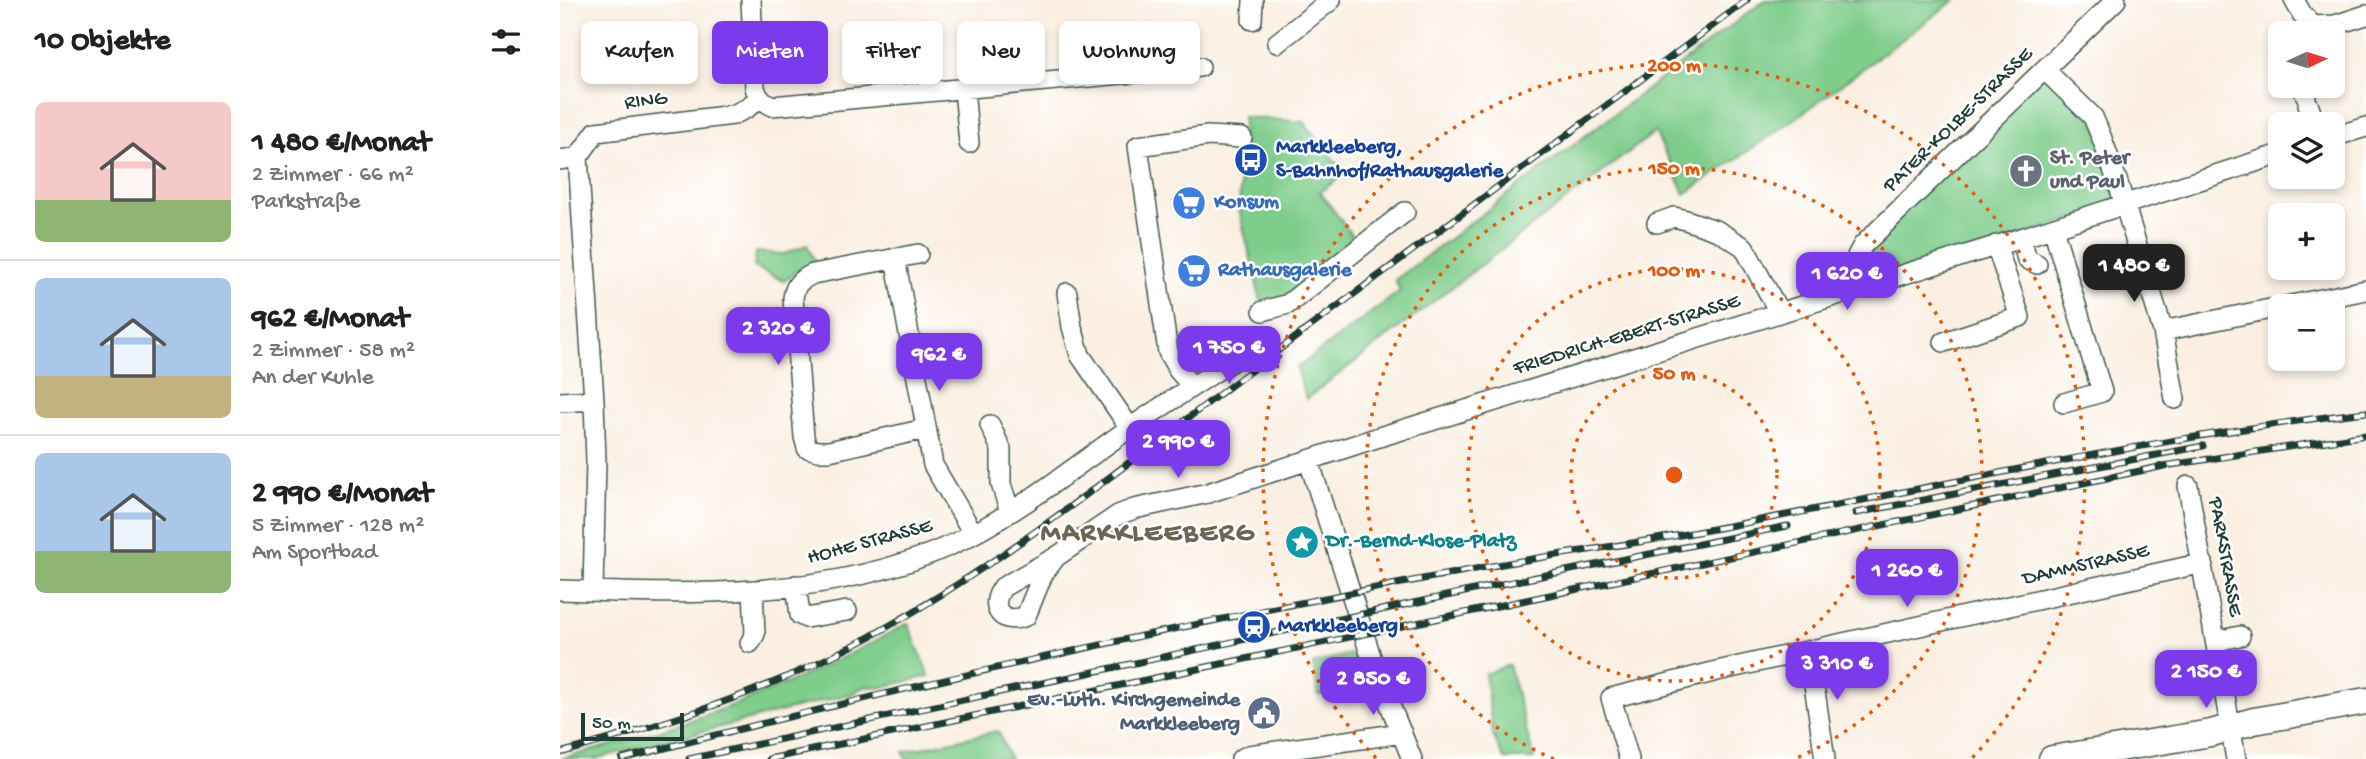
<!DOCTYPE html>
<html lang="de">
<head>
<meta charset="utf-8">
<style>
  :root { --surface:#fff; --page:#f6f6f6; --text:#202124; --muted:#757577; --line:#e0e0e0; --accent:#7c3aed }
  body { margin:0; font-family:"Gochi Hand",sans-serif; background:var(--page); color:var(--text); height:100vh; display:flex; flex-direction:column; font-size:26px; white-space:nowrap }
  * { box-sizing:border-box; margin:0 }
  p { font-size:23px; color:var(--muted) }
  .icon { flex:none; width:38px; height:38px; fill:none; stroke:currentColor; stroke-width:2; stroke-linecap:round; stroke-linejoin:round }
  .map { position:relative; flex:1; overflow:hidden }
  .sheet { display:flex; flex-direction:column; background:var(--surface); width:560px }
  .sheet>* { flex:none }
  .guide { position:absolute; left:21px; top:21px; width:665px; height:63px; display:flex; gap:14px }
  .needle { width:46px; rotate:86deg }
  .buttons { position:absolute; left:1708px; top:21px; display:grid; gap:14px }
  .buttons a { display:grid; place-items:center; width:77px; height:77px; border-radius:10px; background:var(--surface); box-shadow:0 4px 10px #0003; font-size:35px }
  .scale { position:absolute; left:21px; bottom:18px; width:103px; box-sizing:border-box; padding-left:7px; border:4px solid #1f3d34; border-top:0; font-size:19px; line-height:24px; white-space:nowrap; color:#1f3d34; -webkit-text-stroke:5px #fff; paint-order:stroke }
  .price { position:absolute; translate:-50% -60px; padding:0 16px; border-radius:14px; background:var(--accent); color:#fff; font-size:23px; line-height:46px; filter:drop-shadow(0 2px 4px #0008) }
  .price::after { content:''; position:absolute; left:50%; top:42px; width:21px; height:16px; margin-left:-10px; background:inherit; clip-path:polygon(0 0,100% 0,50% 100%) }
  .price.on { background:#222; color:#fff }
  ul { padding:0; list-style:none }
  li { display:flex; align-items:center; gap:21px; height:175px; padding:0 35px }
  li+li { border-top:2px solid var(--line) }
  li span { display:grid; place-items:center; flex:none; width:196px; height:140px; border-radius:10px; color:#555 }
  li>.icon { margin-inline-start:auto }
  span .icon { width:84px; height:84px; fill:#fffc; stroke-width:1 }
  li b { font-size:30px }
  h2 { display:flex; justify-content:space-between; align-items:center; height:84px; padding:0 35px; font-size:30px }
  .pill { padding:0 24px; border-radius:10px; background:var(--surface); box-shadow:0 4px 10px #0003; font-size:24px; line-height:63px }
  .pill.on { background:var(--accent); color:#fff }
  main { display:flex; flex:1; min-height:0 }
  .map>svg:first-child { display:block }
  .green { fill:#7fcd8b; stroke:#4f8560; stroke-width:2 }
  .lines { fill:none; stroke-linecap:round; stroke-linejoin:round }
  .minor-casing { stroke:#40584e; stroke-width:22 }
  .major-casing { stroke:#40584e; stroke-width:29 }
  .minor { stroke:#fff; stroke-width:19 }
  .major { stroke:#fff; stroke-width:26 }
  .rail-casing { stroke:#1f3d34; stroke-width:7 }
  .rail { stroke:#fff; stroke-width:4.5; stroke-dasharray:13; stroke-linecap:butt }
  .ring { fill:none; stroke:#e8590c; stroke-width:3.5; stroke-dasharray:3.5 7 }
  .labels { text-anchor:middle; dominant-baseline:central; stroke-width:5; stroke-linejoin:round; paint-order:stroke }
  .street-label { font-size:21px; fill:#1f3d34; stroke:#fff }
  .transit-label { font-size:21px; font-weight:bold; fill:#164399; stroke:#fff; text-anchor:start }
  .worship-label { font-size:21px; font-weight:bold; fill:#5b616d; stroke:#fff; text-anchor:start }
  .shop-label { font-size:21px; font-weight:bold; fill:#366cbe; stroke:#fff; text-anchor:start }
  .culture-label { font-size:21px; font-weight:bold; fill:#0d838f; stroke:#fff; text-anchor:start }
  .service-label { font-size:21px; font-weight:bold; fill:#4e5e75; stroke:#fff; text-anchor:end }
  .district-label { font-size:28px; font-weight:bold; letter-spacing:2px; fill:#6c6553; stroke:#fff }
  .centre { fill:#e8590c; stroke:#fff; stroke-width:3.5 }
  .ring-label { font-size:21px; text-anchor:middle; font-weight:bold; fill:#e8590c; stroke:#fff; stroke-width:5; stroke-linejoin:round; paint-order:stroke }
</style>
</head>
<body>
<main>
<section class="sheet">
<h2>10 Objekte<svg class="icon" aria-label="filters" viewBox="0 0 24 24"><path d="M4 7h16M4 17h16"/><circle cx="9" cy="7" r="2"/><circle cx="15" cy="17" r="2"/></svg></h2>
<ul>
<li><span style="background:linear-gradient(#f6c9c9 70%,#8fb573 0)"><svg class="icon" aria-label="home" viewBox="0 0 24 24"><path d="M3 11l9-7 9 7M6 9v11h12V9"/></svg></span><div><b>1 480 €/Monat</b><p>2 Zimmer · 66 m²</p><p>Parkstraße</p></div></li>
<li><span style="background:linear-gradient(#a9c7e8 70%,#c2b280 0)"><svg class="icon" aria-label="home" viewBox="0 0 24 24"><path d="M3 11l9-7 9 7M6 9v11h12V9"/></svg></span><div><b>962 €/Monat</b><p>2 Zimmer · 58 m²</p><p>An der Kuhle</p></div></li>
<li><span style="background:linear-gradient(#a9c7e8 70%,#8fb573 0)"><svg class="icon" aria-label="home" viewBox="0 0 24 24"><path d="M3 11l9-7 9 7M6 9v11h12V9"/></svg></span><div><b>2 990 €/Monat</b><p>5 Zimmer · 128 m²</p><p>Am Sportbad</p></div></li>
</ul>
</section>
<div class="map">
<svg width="1806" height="759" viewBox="0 0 1806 759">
  <rect width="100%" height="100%" fill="#fff"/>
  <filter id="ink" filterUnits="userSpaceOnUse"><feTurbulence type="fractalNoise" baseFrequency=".0143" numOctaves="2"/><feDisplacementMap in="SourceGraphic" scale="14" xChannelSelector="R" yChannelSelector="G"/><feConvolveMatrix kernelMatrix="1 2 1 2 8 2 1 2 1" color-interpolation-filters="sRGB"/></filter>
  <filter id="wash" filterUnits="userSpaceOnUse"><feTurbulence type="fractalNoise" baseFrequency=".00686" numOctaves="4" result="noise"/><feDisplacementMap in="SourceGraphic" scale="28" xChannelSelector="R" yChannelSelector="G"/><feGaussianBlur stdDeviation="1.57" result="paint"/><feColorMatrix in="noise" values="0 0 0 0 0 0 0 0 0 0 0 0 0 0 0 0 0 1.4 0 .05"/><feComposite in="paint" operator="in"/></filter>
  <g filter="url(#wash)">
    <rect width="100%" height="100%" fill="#faefe1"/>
    <path class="green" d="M 1205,0 L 1395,0 L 1239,116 L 1125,194 L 1095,132 L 746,399 L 737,368 L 840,291 L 835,280 Z
      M 1485,70 L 1533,117 L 1563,203 L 1305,285 L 1303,245 Z
      M 683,117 L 744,122 L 785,174 L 760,192 L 800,246 L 703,311 L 679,209 Z
      M 247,245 L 258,267 L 240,270 L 224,281 L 194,267 L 196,252 L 224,254 Z
      M 348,623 L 369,676 L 319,688 C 309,685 302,686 294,693 L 35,759 L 0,759 C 127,726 233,688 348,623 Z
      M 808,649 L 820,680 L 791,693 L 790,690 L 758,695 L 753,664 Z
      M 949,665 L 974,759 L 944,759 L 933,735 L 925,674 Z
      M 438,731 L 450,759 L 346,759 L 343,752 Z"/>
  </g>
  <g filter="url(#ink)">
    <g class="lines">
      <g class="minor-casing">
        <path id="minor" d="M 191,0 L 195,88 L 199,98 L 212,106 L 640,67
          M 1734,0 L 1742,14 L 1753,26 L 1775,25 L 1806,15
          M 692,20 L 693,0
          M 717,43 L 771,0
          M 1485,70 L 1533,117 L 1541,136 L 1558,183 L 1603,331 L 1615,399
          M 1742,86 L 1746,96
          M 404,89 L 409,143
          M 1748,104 L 1755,124
          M 1773,137 L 1806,127
          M 0,160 L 18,157
          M 1097,223 L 1114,217 L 1126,220 L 1158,231 L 1184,247 L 1219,312
          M 1493,228 L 1542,392 L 1504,403
          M 1461,238 L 1467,259 L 1477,264
          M 358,254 L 253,274 C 240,280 235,284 233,298 L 244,437 L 247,448 L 258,451 L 269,451 L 365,429
          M 335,258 L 373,465 L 413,533
          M 1305,285 L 1297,256 L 1303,245 L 1556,0
          M 507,293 L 512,327 L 520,355 L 570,428
          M 1726,306 L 1806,290
          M 703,311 L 728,304 L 845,212
          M 1603,331 L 1720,307
          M 1384,342 L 1460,317 L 1436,245
          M 632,386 L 618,370 L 608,352 L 578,146 L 648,136 L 682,138
          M 0,402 L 34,400
          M 430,425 L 441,449 L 441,484 L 450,512
          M 749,461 L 814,666 L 852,759
          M 1628,486 L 1676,759
          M 496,557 L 483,574 L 466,616 C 443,626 427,608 443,587 L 496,557 L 558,515 L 574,509 L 648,493 L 816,438 L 1461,238 L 1720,154
          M 236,585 L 240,615 L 246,618 L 287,611
          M 0,590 C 128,595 273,599 391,545 C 452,517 506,473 560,435 C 605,403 652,375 697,344
          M 33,591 L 36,462 L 34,400 L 18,157 L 36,132 L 173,115 L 187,108 L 199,98
          M 1656,641 L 1680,636
          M 190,643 L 195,634 L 193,590
          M 1249,651 L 1265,759
          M 681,759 L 689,755 L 842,733
          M 1069,759 L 1051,698 L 1157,671 L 1643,563"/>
      </g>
      <g class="major-casing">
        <path id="major" d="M 1492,759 L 1651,733 L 1694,721 L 1806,701"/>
      </g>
      <use href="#minor" class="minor"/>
      <use href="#major" class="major"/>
      <g class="rail-casing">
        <path id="rail" d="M 1296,513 L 1643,446
          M 0,753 C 103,725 205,692 300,642 C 442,566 568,462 697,366 C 861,245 1024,122 1187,0
          M 62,759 C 347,685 635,621 926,567 C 996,554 1067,545 1137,532 C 1360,491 1581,439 1806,412
          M 129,759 L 937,585 L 1228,526
          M 209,759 L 1604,466 L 1806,435"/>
      </g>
      <use href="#rail" class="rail"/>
    </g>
  </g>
  <g class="ring">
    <circle cx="1114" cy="475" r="103"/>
    <circle cx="1114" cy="475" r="206"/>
    <path d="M994 759A308 308 0 1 1 1234 759"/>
    <path d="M816 758A411 411 0 1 1 1412 758"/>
  </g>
  <defs>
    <g id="bus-disc" transform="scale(1.75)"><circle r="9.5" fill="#1a4fb4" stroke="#fff"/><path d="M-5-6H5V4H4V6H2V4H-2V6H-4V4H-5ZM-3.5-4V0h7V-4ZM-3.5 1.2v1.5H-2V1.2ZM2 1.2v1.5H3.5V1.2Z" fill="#fff"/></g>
    <g id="church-disc" transform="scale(1.75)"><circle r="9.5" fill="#6b7280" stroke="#fff"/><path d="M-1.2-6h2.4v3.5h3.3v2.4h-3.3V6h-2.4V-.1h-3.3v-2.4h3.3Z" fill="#fff"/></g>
    <g id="supermarket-disc" transform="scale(1.75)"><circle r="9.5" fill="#3f7fe0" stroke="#fff"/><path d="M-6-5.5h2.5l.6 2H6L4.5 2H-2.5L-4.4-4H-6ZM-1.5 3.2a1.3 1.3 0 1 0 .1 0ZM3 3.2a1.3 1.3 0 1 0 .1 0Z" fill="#fff"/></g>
    <g id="sight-disc" transform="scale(1.75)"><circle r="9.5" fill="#0f9aa8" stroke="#fff"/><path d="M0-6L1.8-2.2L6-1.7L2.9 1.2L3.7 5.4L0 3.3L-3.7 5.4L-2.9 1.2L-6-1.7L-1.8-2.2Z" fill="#fff"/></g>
    <g id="station-disc" transform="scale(1.75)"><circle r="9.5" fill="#1a4fb4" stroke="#fff"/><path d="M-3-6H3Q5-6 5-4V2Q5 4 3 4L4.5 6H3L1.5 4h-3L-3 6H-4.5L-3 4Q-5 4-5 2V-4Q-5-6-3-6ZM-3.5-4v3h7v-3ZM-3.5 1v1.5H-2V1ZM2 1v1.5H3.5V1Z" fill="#fff"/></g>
    <g id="civic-disc" transform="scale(1.75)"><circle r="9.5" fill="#5c6f8a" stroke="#fff"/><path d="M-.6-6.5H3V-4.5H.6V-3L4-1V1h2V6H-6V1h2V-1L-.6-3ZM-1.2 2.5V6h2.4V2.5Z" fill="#fff"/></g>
  </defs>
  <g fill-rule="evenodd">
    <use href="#bus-disc" x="691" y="160"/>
    <use href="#church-disc" x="1466" y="171"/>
    <use href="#supermarket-disc" x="629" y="203"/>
    <use href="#supermarket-disc" x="634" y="271"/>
    <use href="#sight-disc" x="742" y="542"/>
    <use href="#station-disc" x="694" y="627"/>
    <use href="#civic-disc" x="704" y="713"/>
  </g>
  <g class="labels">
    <g class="street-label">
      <text transform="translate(86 102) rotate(-7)">RING</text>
      <text transform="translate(1399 121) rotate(-44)">PATER-KOLBE-STRASSE</text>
      <text transform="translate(1067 336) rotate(-17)">FRIEDRICH-EBERT-STRASSE</text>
      <text transform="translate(310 543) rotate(-15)">HOHE STRASSE</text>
      <text transform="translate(1664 557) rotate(80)">PARKSTRASSE</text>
      <text transform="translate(1526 566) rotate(-13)">DAMMSTRASSE</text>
    </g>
    <g class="transit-label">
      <text x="716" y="148">Markkleeberg,<tspan x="716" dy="24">S-Bahnhof/Rathausgalerie</tspan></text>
      <text x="718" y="627">Markkleeberg</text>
    </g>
    <g class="worship-label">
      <text x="1490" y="159">St. Peter<tspan x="1490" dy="24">und Paul</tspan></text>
    </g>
    <g class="shop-label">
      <text x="654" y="203">Konsum</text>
      <text x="658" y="271">Rathausgalerie</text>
    </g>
    <g class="culture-label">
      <text x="766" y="542">Dr.-Bernd-Klose-Platz</text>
    </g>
    <g class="service-label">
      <text x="680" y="701">Ev.-Luth. Kirchgemeinde<tspan x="680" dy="24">Markkleeberg</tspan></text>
    </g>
    <g class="district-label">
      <text x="588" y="534">MARKKLEEBERG</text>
    </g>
  </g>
  <circle cx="1114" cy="475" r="10" class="centre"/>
  <g class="ring-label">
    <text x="1114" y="71">200 m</text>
    <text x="1114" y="174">150 m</text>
    <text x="1114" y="276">100 m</text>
    <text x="1114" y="379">50 m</text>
  </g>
</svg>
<div class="buttons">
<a><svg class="needle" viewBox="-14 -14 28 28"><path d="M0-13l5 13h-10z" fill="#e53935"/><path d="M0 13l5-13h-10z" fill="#757577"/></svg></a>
<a><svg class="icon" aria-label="layers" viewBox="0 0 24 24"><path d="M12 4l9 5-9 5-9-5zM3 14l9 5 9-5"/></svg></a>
<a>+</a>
<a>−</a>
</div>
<div class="scale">50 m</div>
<b class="price on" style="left:1574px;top:304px">1 480 €</b>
<b class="price" style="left:1287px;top:312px">1 620 €</b>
<b class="price" style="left:218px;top:367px">2 320 €</b>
<b class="price" style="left:669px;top:386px">1 750 €</b>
<b class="price" style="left:379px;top:393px">962 €</b>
<b class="price" style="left:618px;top:480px">2 990 €</b>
<b class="price" style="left:1347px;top:609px">1 260 €</b>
<b class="price" style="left:1277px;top:702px">3 310 €</b>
<b class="price" style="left:1646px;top:710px">2 150 €</b>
<b class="price" style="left:813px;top:717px">2 850 €</b>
<div class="guide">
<a class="pill">Kaufen</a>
<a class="pill on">Mieten</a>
<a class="pill">Filter</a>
<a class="pill">Neu</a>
<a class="pill">Wohnung</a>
</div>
</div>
</main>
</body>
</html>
